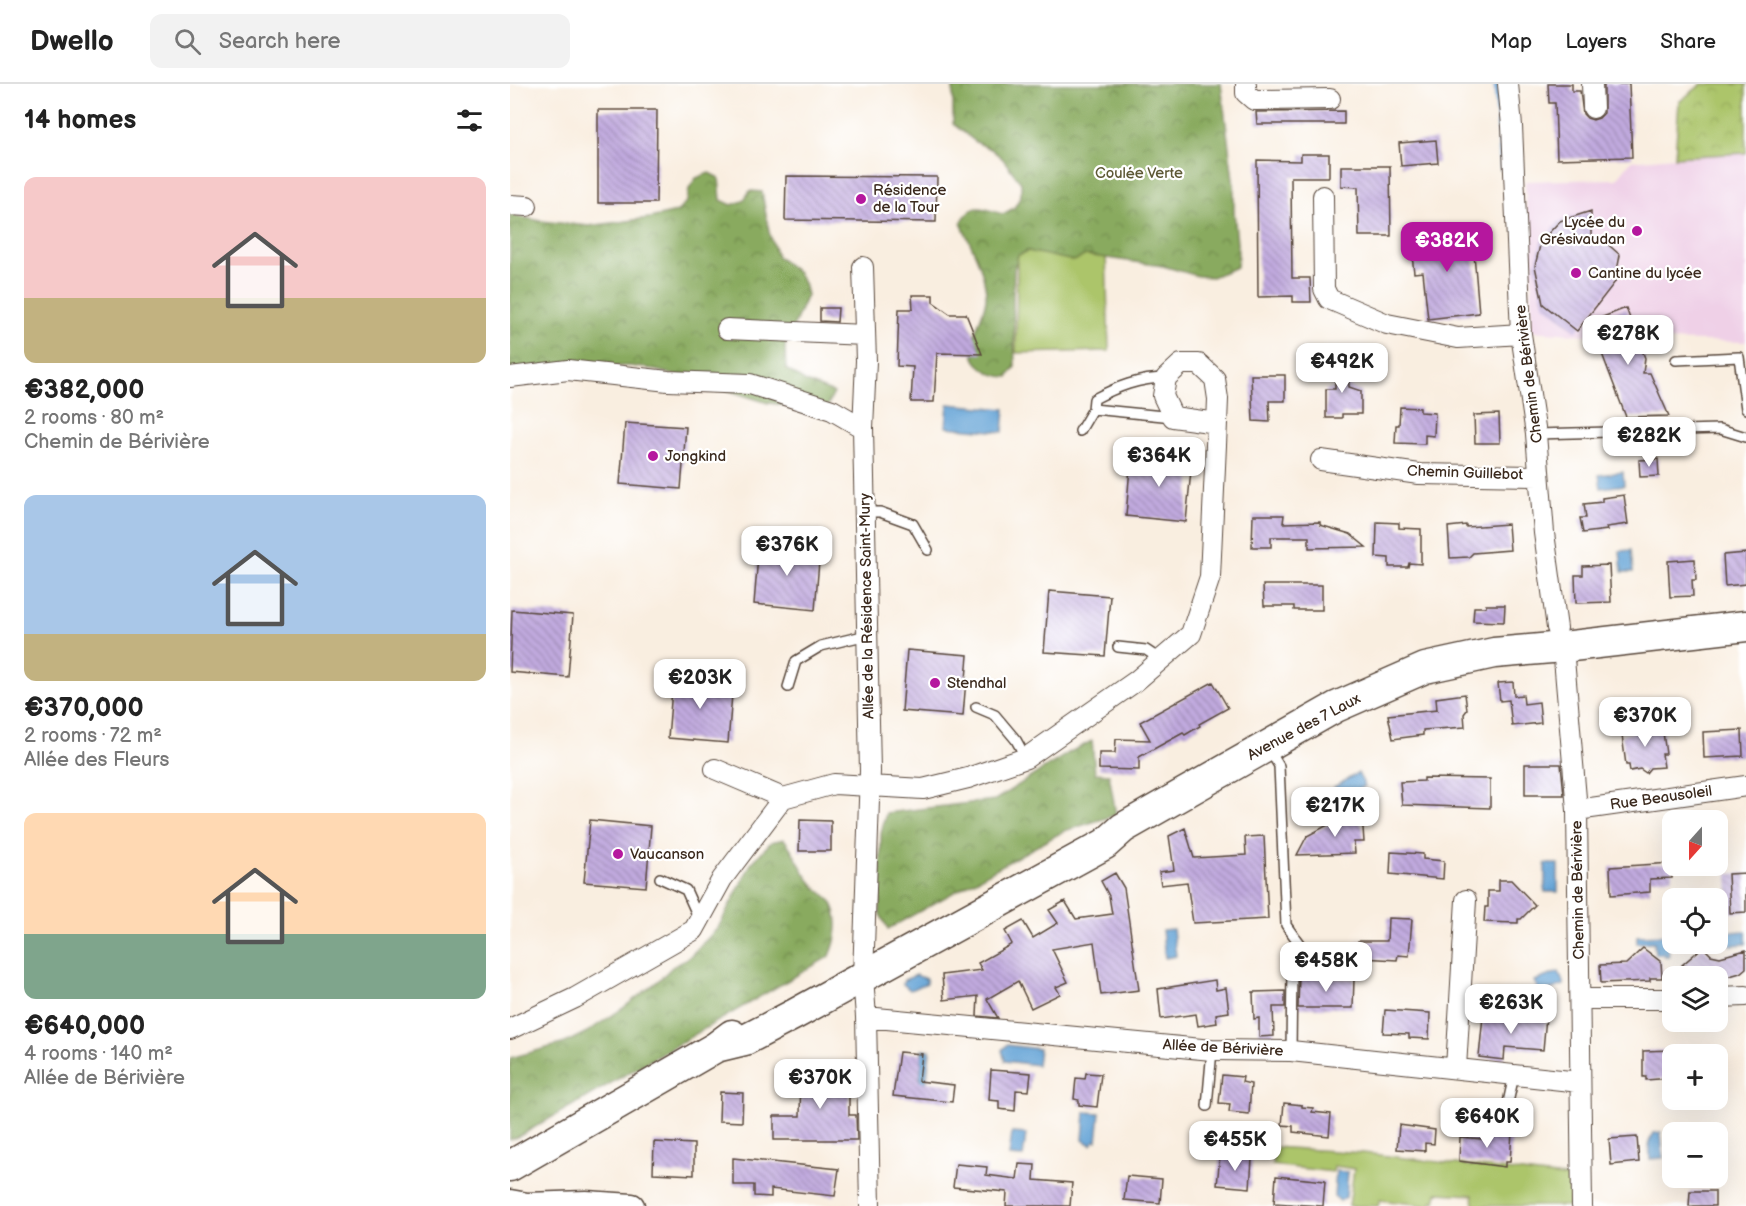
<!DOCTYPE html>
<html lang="en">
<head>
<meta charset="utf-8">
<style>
  :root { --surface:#fff; --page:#f2f2f2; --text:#222; --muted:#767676; --line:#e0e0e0; --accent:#b5179e }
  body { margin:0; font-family:"Balsamiq Sans",sans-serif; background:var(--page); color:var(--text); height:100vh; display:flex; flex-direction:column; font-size:22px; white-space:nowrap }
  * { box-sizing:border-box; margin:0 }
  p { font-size:20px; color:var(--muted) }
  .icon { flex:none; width:33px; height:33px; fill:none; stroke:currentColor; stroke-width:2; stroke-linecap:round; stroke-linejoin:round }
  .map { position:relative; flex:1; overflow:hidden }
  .panel { display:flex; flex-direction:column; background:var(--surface); width:510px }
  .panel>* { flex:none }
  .needle { width:39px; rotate:201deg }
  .buttons { position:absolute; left:1152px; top:726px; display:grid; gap:12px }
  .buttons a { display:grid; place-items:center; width:66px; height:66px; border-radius:12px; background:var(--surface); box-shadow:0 6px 24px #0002; font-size:30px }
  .price { position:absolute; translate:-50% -51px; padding:0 14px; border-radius:12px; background:#fff; color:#222; font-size:20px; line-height:39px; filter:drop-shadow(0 2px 3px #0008) }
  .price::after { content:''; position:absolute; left:50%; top:36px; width:18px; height:14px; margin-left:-9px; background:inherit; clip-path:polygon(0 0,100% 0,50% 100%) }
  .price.active { background:var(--accent); color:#fff }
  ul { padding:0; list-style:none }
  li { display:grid; align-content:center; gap:12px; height:318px; padding:0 24px }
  li span { display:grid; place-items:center; height:186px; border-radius:12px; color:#555 }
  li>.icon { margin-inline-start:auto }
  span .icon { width:108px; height:108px; fill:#fffc; stroke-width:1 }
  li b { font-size:26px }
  h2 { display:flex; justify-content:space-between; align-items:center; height:72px; padding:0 24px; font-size:26px }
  header { display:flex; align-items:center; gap:36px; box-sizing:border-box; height:84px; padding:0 30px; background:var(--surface); border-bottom:2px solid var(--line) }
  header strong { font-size:28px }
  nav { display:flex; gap:33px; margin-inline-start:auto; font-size:21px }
  .search { width:420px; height:54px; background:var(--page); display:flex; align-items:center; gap:15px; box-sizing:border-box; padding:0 21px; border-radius:12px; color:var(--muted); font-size:22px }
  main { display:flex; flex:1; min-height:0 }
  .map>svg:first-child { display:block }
  .built { fill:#efd0e7 }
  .grass { fill:#acc56a; stroke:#747844; stroke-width:1.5 }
  .forest { fill:url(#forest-crowns); stroke:#626a3e; stroke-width:1.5 }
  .park { fill:url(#park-crowns); stroke:#747844; stroke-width:1.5 }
  .water { fill:#62a2d5; stroke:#4e667a; stroke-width:1.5 }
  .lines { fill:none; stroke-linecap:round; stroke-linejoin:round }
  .stream { stroke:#62a2d5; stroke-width:5 }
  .building { fill:url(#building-back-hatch) }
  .service-casing { stroke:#58473b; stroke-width:12 }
  .minor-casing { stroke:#58473b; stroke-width:22 }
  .tertiary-casing { stroke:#58473b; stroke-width:27 }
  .primary-casing { stroke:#58473b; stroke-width:33 }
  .service { stroke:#fff; stroke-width:9 }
  .minor { stroke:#fff; stroke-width:20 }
  .tertiary { stroke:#fff; stroke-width:24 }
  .primary { stroke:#fff; stroke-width:30 }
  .poi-dot { fill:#b5179e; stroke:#fff; stroke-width:2 }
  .labels { text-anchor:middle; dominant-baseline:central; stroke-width:4.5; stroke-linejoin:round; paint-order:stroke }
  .park-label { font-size:15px; fill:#5d5835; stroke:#fff }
  .poi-label { font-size:15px; fill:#3b2a1e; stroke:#fff; text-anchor:start }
  .street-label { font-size:15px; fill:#3b2a1e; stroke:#fff }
</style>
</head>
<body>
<header>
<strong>Dwello</strong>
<div class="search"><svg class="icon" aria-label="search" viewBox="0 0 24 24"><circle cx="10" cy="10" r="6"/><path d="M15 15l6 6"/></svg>Search here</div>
<nav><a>Map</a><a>Layers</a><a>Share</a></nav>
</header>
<main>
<section class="panel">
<h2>14 homes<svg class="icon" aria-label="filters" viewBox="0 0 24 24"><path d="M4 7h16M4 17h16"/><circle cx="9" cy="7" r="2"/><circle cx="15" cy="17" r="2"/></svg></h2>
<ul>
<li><span style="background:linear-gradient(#f6c9c9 65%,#c2b280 0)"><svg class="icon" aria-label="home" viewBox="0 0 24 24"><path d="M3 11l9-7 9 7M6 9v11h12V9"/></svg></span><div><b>€382,000</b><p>2 rooms · 80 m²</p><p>Chemin de Bérivière</p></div></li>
<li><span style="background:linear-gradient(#a9c7e8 75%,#c2b280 0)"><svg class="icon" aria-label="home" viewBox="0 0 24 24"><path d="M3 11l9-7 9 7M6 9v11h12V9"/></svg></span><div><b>€370,000</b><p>2 rooms · 72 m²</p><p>Allée des Fleurs</p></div></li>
<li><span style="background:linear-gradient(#ffd9b3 65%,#7fa58c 0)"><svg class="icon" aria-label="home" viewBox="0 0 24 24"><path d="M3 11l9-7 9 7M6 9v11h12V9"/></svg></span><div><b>€640,000</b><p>4 rooms · 140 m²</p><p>Allée de Bérivière</p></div></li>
</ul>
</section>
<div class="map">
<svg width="1236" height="1122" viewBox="0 0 1236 1122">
  <defs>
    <pattern id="forest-crowns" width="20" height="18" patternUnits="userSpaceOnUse" patternTransform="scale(1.5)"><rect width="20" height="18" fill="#89aa5e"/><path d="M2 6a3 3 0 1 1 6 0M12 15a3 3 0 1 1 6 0" fill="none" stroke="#718b4d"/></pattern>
    <pattern id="park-crowns" width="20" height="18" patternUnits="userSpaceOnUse" patternTransform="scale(1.5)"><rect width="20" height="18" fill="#acc56a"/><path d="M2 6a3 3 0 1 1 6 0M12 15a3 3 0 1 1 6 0" fill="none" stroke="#95a95b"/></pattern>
    <pattern id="building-back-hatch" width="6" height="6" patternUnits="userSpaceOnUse" patternTransform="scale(1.5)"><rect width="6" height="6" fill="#c1aadf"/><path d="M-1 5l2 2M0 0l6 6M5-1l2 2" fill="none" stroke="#9e8bb4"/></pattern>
  </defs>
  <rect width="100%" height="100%" fill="#fff"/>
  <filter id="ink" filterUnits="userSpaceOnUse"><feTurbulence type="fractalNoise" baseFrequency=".0167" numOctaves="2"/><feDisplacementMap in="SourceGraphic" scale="12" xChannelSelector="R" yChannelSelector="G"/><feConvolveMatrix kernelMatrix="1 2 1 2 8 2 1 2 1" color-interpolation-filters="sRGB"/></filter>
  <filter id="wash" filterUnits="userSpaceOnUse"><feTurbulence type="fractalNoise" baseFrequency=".008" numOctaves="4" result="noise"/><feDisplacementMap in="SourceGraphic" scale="24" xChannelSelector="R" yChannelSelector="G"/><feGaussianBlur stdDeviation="1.35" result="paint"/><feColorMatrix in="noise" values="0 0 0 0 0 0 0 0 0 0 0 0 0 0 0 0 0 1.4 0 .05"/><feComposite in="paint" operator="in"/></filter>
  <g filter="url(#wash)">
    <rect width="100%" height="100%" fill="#f9eee0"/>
    <path class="built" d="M 1192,0 L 1236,0 L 1236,258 L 1150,256 L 1021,247 L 1022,198 L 1015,97 L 1107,95 L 1121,77 L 1165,73 L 1169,18 Z"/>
    <path class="grass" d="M 507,167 L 596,168 L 599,267 L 506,269 Z
      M 764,1063 L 853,1069 L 1062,1094 L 1061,1122 L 964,1122 L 963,1111 L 927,1109 L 925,1118 L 921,1117 L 921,1122 L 870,1116 L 868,1122 L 839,1122 L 844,1085 L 824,1082 L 823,1088 L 762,1081 Z"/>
    <path class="forest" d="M 443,0 L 711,0 L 724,103 L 724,127 L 728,170 L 727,183 L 702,193 L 688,192 L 653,182 L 576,171 L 564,177 L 518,167 L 508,171 L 504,185 L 503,214 L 505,283 L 498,293 C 488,293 481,291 473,284 C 446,265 479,232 476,208 C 473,182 461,162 451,139 C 463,116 473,125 493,130 L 504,124 L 511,112 L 511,99 L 493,75 L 481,65 L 466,58 L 443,40 Z
      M 199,89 L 209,94 L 211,116 L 222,121 L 233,117 L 240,107 L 252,108 L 259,148 L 267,172 L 287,188 L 294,199 L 297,211 L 275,262 L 276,285 L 296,298 L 324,309 L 316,325 L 258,319 L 192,298 L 137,284 L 118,282 L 0,287 L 0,131 L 31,137 L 79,142 L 140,134 L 167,128 L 177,117 L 179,105 L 186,94 Z
      M 582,657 L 585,689 L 599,690 L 606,731 L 554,747 L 378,845 L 370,830 L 371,749 L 376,729 L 485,716 L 560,668 Z
      M 274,755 C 285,768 290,785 301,798 C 306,806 316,810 321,818 C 331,833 327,856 320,872 L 8,1053 L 0,1056 L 0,974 L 55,959 L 77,948 L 113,924 L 149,896 L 162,883 L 178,874 L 208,844 L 241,780 L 261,758 Z"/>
    <path class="park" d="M 1192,0 L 1236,0 L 1236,69 L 1165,73 L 1169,18 Z"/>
    <path class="water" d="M 438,320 L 495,325 L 493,348 L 436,343 Z
      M 1113,388 L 1114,401 L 1091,404 L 1089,391 Z
      M 1121,466 L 1123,488 L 1112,488 L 1110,467 Z
      M 848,689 L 855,702 L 830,715 L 824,703 Z
      M 1035,780 L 1048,780 L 1048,808 L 1035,808 Z
      M 663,845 L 666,872 L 655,874 L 652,846 Z
      M 1236,847 L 1236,860 L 1220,861 L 1219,858 L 1216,857 L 1214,853 L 1219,848 Z
      M 1158,851 L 1159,872 L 1155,872 L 1154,870 L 1145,870 L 1144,858 L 1127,859 L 1127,852 Z
      M 1049,888 L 1054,901 L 1030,909 L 1024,897 Z
      M 406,891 L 416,895 L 417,899 L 400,906 L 393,900 L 394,896 Z
      M 497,961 L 529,965 L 527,981 L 495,977 L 492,966 Z
      M 412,965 L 420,966 L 416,1005 L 409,1005 Z
      M 575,1028 L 590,1029 L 587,1057 L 584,1057 L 581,1061 L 573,1056 Z
      M 1151,1048 L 1153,1074 L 1140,1075 L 1139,1058 L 1144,1049 Z
      M 502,1049 L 516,1050 L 513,1073 L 499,1072 Z
      M 826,1087 L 838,1088 L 836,1113 L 830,1117 L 824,1112 Z"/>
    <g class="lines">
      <path class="stream" d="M 986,0 L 992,84"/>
    </g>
    <g id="blocks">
      <path class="building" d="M 1038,0 L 1062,0 L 1062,7 L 1070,7 L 1073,30 L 1077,34 L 1083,36 L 1089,34 L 1094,29 L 1094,0 L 1119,0 L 1122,73 L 1047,75 L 1045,19 L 1039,19 Z
        M 88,26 L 147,26 L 146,119 L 88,119 Z
        M 834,27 L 834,40 L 747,40 L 746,28 Z
        M 926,56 L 928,79 L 891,82 L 889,59 Z
        M 791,70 L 819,70 L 819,93 L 781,93 L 782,194 L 800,194 L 801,218 L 783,218 L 783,212 L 748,213 L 747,76 L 791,77 Z
        M 831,82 L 880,82 L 881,152 L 849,152 L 848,103 L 831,102 Z
        M 276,92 L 427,93 L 426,138 L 275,136 Z
        M 1081,127 L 1081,152 L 1093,156 L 1110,171 L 1105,198 L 1067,247 L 1033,220 L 1025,182 L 1031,157 L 1050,137 Z
        M 962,146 L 969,229 L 918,235 L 913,188 L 904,189 L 900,152 Z
        M 402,211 L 423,211 L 423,218 L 440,230 L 456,230 L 472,270 L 427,269 L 424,318 L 401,318 L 403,283 L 387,282 L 389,225 L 403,225 Z
        M 310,224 L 328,224 L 327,238 L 310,237 Z
        M 1116,224 L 1135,274 L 1133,289 L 1140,289 L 1159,332 L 1116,333 L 1080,238 Z
        M 837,273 L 839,303 L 851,307 L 851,330 L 832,330 L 832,334 L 816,334 L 816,305 L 825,305 L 825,274 Z
        M 741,291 L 775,291 L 775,317 L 759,317 L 760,338 L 743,337 Z
        M 890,323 L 910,324 L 910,328 L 925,329 L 924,352 L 915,351 L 915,360 L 885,359 L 886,341 L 889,341 Z
        M 989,330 L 990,359 L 965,359 L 964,331 Z
        M 115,339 L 176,343 L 171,405 L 110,400 Z
        M 621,371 L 682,376 L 676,438 L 616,432 Z
        M 1148,375 L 1149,392 L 1130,393 L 1129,376 Z
        M 1114,411 L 1118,440 L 1096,443 L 1097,446 L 1073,449 L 1070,434 L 1076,434 L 1074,420 L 1092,418 L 1092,414 Z
        M 743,431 L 774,431 L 773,439 L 810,438 L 810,441 L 840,450 L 856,463 L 799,464 L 799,453 L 761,453 L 761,463 L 742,463 Z
        M 867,438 L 889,439 L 889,444 L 911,445 L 911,480 L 899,479 L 898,483 L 879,483 L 879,474 L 866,473 Z
        M 998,440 L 1000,466 L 963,469 L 959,473 L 940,474 L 938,443 L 956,441 L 956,443 Z
        M 249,460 L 310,465 L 305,526 L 244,520 Z
        M 1236,469 L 1236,500 L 1215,502 L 1213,471 Z
        M 1185,475 L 1186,496 L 1182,496 L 1183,512 L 1160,513 L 1158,477 Z
        M 1099,481 L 1101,518 L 1066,519 L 1065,491 L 1073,491 L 1073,482 Z
        M 753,501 L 812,501 L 812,526 L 784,526 L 784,522 L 754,522 Z
        M 539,507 L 600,512 L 595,572 L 534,568 Z
        M 976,521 L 995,521 L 994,538 L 963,537 L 964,523 L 976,523 Z
        M 2,526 L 63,531 L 58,593 L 0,588 Z
        M 397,566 L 458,571 L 453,632 L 392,627 Z
        M 163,593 L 223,598 L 218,659 L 158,654 Z
        M 703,598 L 718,624 L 689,640 L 690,642 L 675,651 L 673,649 L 629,673 L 629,686 L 589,685 L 589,669 L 605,669 L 606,655 L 640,656 L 630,638 Z
        M 1003,598 L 1004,612 L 1013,611 L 1014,620 L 1029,618 L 1031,639 L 1002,642 L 999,616 L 990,617 L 988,599 Z
        M 955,610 L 957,626 L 954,630 L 955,643 L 913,646 L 913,651 L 883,655 L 878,631 L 927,626 L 926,614 Z
        M 1152,641 L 1156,670 L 1152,670 L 1154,683 L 1140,684 L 1136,689 L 1130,685 L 1120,687 L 1119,681 L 1116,681 L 1112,651 L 1122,649 L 1122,644 Z
        M 1232,646 L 1233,672 L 1194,674 L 1193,648 Z
        M 1015,680 L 1051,680 L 1054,711 L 1015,711 Z
        M 914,694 L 980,695 L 980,724 L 892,721 L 890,698 L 914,697 Z
        M 844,727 L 853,744 L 854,758 L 844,758 L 845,769 L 787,771 L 797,752 Z
        M 80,736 L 141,742 L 136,803 L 74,798 Z
        M 290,736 L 321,737 L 321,767 L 289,767 Z
        M 675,744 L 684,774 L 736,771 L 735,753 L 754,752 L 758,835 L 683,839 L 677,798 L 651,801 L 649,788 L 664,786 L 659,752 Z
        M 881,768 L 913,770 L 913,775 L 934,777 L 933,795 L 880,790 Z
        M 1162,779 L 1162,794 L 1140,795 L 1140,808 L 1101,811 L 1100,783 Z
        M 605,789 L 614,804 L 629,906 L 591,911 L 584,858 L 542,865 L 558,898 L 546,903 L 550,910 L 521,924 L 508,897 L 477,915 L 488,934 L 467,932 L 468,912 L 434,916 L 432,891 L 472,886 L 468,879 L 502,860 L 495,847 L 513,837 L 523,854 L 548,839 L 539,826 L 555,817 L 566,835 L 602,830 L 599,812 L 591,797 Z
        M 1236,789 L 1236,828 L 1220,829 L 1218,790 Z
        M 989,796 L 1001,796 L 1025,821 L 1011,835 L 1008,835 L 1008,839 L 974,838 L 975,823 L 978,823 L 978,807 L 989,807 Z
        M 878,834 L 902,835 L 899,872 L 888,871 L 887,876 L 853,874 L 853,869 L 848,868 L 848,857 L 877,857 Z
        M 1193,863 L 1201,871 L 1210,873 L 1236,866 L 1236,884 L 1230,889 L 1213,894 L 1172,881 Z
        M 1133,864 L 1151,878 L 1152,894 L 1140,894 L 1140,897 L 1091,899 L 1090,881 L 1116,880 Z
        M 789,893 L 844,895 L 843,924 L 788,924 Z
        M 705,896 L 706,906 L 716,904 L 719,928 L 706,930 L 707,939 L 688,942 L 686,930 L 651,935 L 648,905 Z
        M 775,907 L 775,923 L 763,923 L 764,952 L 749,953 L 749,934 L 744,935 L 743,908 Z
        M 875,926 L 920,929 L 919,955 L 899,954 L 899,950 L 873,949 Z
        M 1000,930 L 1036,933 L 1033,966 L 995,963 L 994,976 L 969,973 L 973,932 L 999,934 Z
        M 1162,966 L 1162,994 L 1136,996 L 1136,993 L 1133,993 L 1133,967 Z
        M 389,968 L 412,970 L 409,997 L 444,1001 L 442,1018 L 383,1012 Z
        M 291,986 L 339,987 L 339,1031 L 346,1031 L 347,1056 L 264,1056 L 264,1032 L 290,1032 Z
        M 481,986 L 521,989 L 519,1007 L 506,1006 L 505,1027 L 489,1025 L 489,1017 L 479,1016 Z
        M 576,989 L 591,990 L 587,1023 L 569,1021 L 569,1016 L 564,1015 L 566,994 L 575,995 Z
        M 712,991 L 733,993 L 732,998 L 741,1000 L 739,1030 L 719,1028 L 720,1020 L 709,1019 Z
        M 210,1008 L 233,1009 L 232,1038 L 209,1037 Z
        M 774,1019 L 792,1021 L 792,1023 L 803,1024 L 802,1028 L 821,1030 L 819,1052 L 783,1048 L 783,1042 L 772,1041 Z
        M 889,1041 L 925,1046 L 924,1060 L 915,1059 L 915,1067 L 887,1065 Z
        M 987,1046 L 992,1049 L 1002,1048 L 1000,1078 L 995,1078 L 995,1083 L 949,1077 L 950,1053 L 972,1055 L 973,1047 L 987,1048 Z
        M 1127,1053 L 1129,1078 L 1101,1081 L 1099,1055 Z
        M 144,1058 L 184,1060 L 184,1091 L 143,1089 Z
        M 710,1072 L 742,1075 L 740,1104 L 707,1101 Z
        M 223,1074 L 329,1085 L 325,1112 L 261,1105 L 261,1113 L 244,1112 L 244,1101 L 223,1101 Z
        M 446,1080 L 477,1083 L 476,1091 L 507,1095 L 509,1080 L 525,1081 L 524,1096 L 562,1099 L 560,1122 L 496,1122 L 497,1108 L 443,1103 Z
        M 617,1092 L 652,1095 L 650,1119 L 614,1116 Z
        M 766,1092 L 815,1097 L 813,1122 L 764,1119 Z
        M 1180,1107 L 1205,1107 L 1205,1122 L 1179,1122 Z"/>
    </g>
  </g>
  <g filter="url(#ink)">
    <use href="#blocks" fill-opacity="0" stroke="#58473b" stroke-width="1.5"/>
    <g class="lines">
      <g class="service-casing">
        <path id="service" d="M 1166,276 L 1229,273 L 1236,325
          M 583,325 L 584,315 C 607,303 629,294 656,294
          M 570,347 L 583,325 L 663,333
          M 1026,350 L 1210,345 L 1236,353
          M 355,428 L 370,428 L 403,440 L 418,466
          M 608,563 L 636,566 L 651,576
          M 278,603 L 286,577 L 311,562 L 357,551
          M 466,623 L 485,631 L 506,656 L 516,674
          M 760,667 L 769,682 L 776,841 L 796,869 L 792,885 L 782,886 L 781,967
          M 150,794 L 176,806 L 189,835
          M 697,1022 L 702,966
          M 993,1042 L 1004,991"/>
      </g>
      <g class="minor-casing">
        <path id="minor" d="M 736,0 L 736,9 L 744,16 L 820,15
          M 998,0 L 1002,42 L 1011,250 L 1026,350 L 1034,449 L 1047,544
          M 1082,0 L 1083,24
          M 813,112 L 814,205 L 819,215 L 877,240 L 948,254 L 1011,250
          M 0,121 L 17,122
          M 353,183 L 356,277 L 353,344 L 360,687 L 353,893 L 356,933 L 360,1122
          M 217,245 L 355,251
          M 0,293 L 58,286 L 158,297 L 240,300 L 322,326 L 353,344
          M 811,376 L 909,390 L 1029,392
          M 1053,563 L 1067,726 L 1072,1122
          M 205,685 L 273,714
          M 1067,726 L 1236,702
          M 1208,913 L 1236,912
          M 1070,915 L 1162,915
          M 356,933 L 702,966 L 781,967 L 1070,998
          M 0,945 L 65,914 L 184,846 L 212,795 L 273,714 L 324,700 L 413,705 L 458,694 L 516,674 L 626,597 L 681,550 L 700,493 L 707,339 L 708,315 L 705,295 L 689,280 L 671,280 L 656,294 L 653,312 L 663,333 L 707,339
          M 946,984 L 956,816"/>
      </g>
      <g class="tertiary-casing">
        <path id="tertiary" d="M 0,1118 L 17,1121 L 76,1119 L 122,1122"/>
      </g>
      <g class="primary-casing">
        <path id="primary" d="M 206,963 L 235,956 L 285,930 L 595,760 L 613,744 L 826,623 L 915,584 L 984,569 L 1053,563 L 1236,542
          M 0,1082 L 206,963 L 222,951"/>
      </g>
      <use href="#service" class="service"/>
      <use href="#minor" class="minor"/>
      <use href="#tertiary" class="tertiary"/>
      <use href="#primary" class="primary"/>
    </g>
  </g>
  <g class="poi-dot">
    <circle cx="351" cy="115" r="6"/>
    <circle cx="1127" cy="147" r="6"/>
    <circle cx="1066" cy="189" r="6"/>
    <circle cx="143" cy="372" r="6"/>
    <circle cx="425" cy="599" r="6"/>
    <circle cx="108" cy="770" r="6"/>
  </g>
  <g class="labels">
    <g class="park-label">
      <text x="629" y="89">Coulée Verte</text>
    </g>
    <g class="poi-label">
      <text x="363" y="106">Résidence<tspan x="363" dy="17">de la Tour</tspan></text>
      <text x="1115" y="138" text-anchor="end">Lycée du<tspan x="1115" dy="17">Grésivaudan</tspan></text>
      <text x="1078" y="189">Cantine du lycée</text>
      <text x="155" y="372">Jongkind</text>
      <text x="437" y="599">Stendhal</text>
      <text x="120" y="770">Vaucanson</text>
    </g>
    <g class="street-label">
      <text transform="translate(1019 290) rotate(-97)">Chemin de Bérivière</text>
      <text transform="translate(955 389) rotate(2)">Chemin Guillebot</text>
      <text transform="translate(357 522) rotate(-91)">Allée de la Résidence Saint-Mury</text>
      <text transform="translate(794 643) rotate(-28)">Avenue des 7 Laux</text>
      <text transform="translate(1151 714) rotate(-8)">Rue Beausoleil</text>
      <text transform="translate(1068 806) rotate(-91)">Chemin de Bérivière</text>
      <text transform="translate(713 964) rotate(3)">Allée de Bérivière</text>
    </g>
  </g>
</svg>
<div class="buttons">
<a><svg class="needle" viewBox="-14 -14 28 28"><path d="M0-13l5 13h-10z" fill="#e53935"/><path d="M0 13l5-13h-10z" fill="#767676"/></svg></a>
<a><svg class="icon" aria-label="locate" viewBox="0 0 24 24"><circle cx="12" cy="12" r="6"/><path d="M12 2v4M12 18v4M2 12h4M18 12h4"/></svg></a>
<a><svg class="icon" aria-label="layers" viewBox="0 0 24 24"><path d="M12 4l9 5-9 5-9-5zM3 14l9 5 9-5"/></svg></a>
<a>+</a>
<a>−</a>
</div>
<b class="price active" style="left:937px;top:189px">€382K</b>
<b class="price" style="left:1118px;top:282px">€278K</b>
<b class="price" style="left:832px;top:310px">€492K</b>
<b class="price" style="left:1139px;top:384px">€282K</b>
<b class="price" style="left:649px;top:404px">€364K</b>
<b class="price" style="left:277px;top:493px">€376K</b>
<b class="price" style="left:190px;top:626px">€203K</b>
<b class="price" style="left:1135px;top:664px">€370K</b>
<b class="price" style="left:825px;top:754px">€217K</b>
<b class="price" style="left:816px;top:909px">€458K</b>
<b class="price" style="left:1001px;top:951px">€263K</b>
<b class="price" style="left:310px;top:1026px">€370K</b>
<b class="price" style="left:977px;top:1065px">€640K</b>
<b class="price" style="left:725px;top:1088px">€455K</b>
</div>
</main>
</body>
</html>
